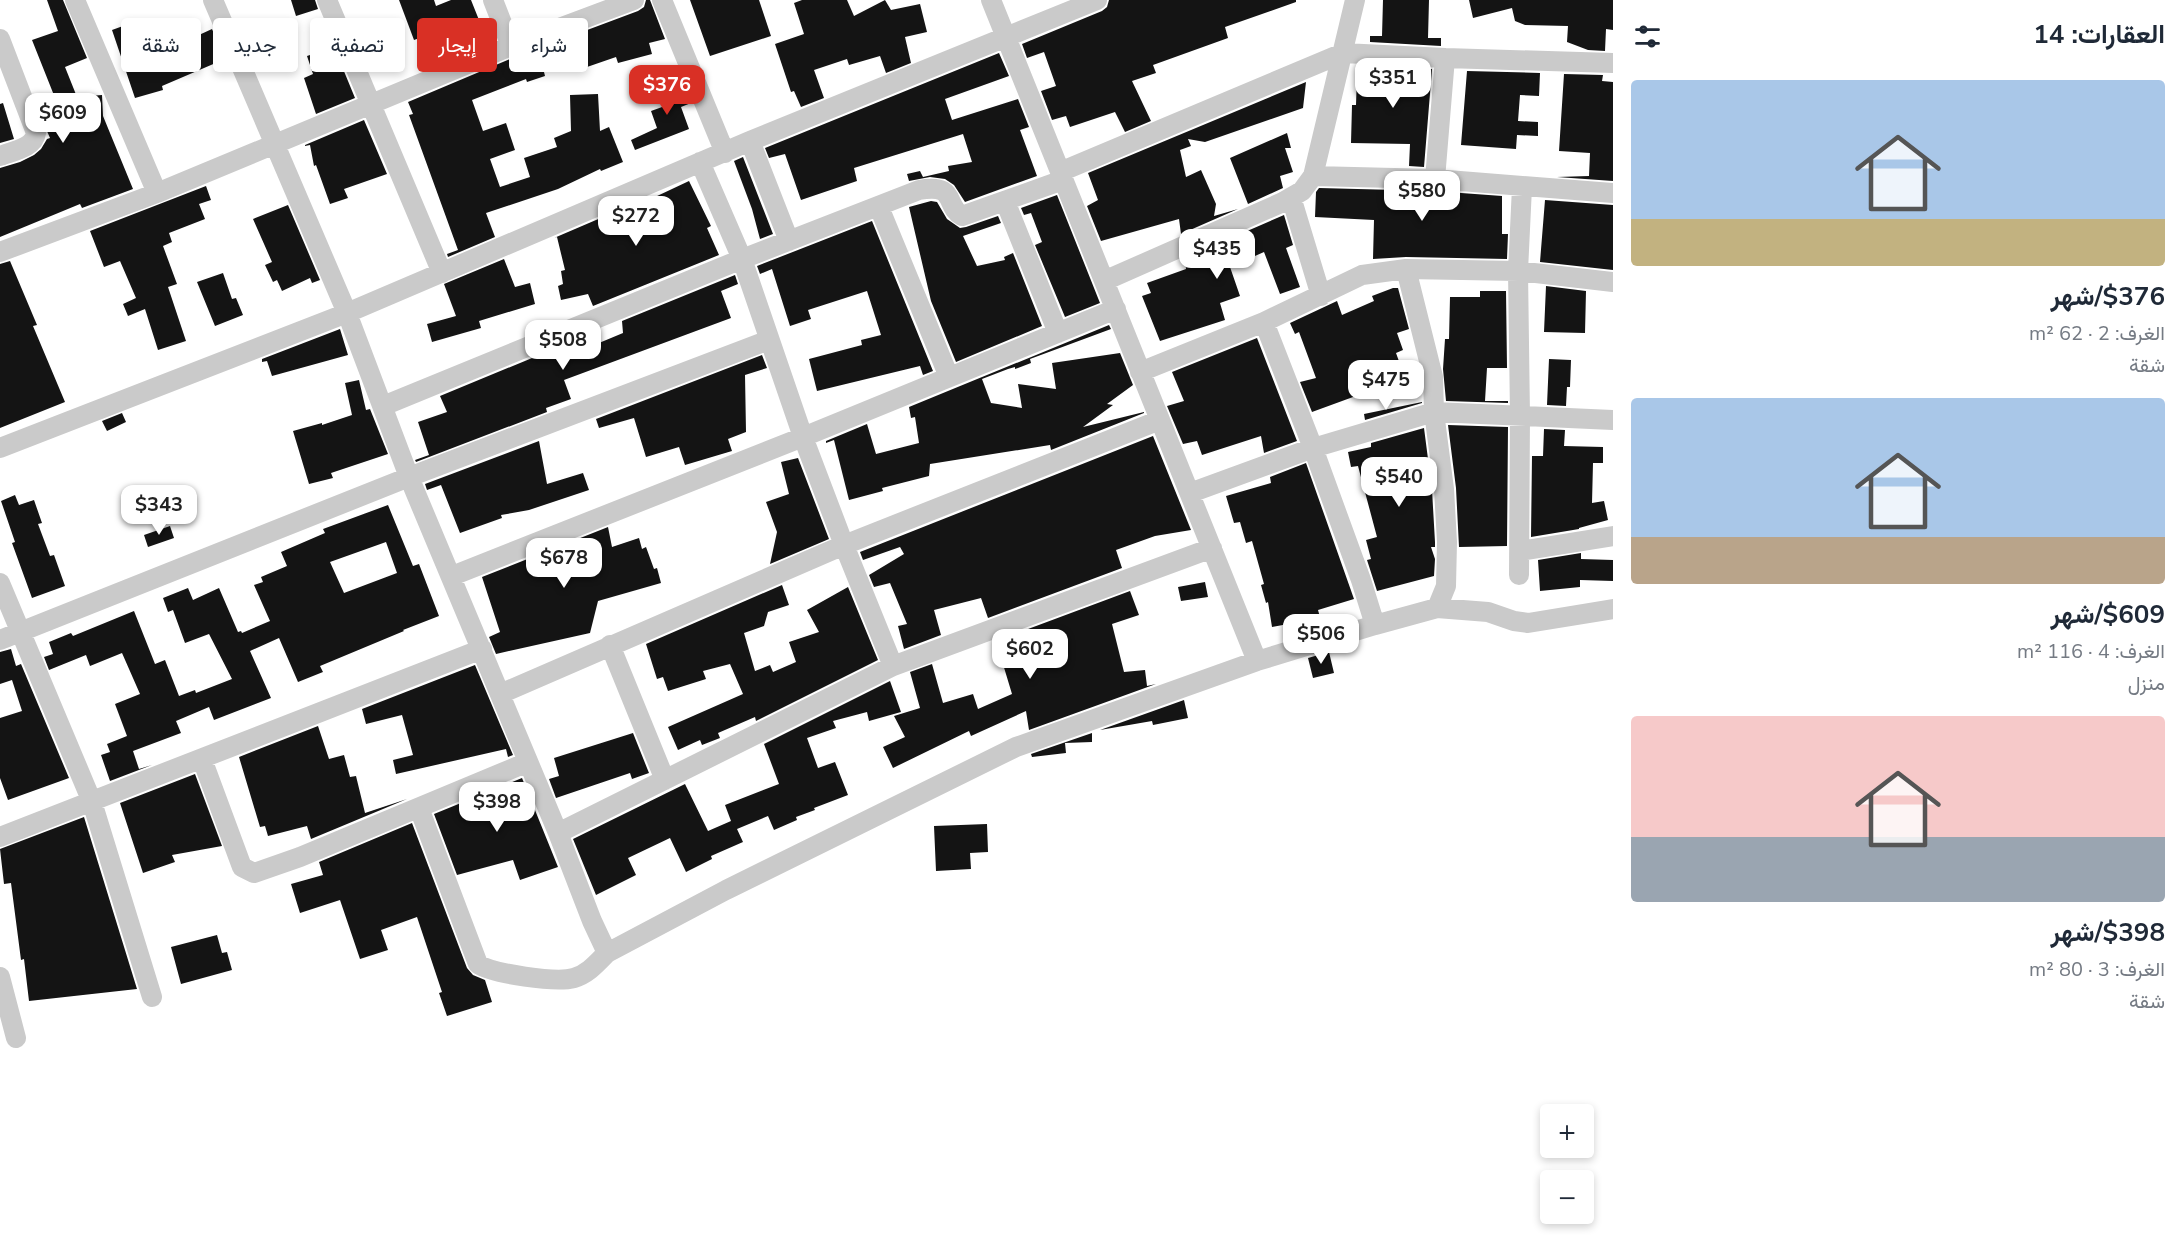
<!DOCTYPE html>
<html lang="ar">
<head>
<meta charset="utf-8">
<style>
  :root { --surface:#fff; --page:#f2f2f3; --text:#1f2937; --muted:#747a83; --accent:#d93025 }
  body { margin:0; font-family:"Nunito Sans",Vazirmatn,sans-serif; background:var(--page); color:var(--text); direction:rtl; height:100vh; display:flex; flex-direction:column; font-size:22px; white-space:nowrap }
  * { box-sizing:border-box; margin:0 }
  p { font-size:20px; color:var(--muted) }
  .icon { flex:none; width:33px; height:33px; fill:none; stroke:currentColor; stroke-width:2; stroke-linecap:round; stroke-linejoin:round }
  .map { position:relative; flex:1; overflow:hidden; direction:ltr }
  .panel { display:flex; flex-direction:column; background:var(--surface); width:570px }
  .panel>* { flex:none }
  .banner { position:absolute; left:18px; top:18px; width:570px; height:54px; direction:rtl; display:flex; gap:12px }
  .fabs { position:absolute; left:1540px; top:1104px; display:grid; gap:12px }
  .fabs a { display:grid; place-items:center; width:54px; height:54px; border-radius:6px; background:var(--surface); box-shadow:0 3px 9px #0003; font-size:30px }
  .price { position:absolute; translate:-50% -51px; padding:0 14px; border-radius:12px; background:#fff; color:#222; font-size:20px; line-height:39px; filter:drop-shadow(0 2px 3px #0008) }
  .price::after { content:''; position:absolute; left:50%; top:36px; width:18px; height:14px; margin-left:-9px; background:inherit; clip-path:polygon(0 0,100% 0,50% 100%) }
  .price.on { background:var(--accent); color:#fff }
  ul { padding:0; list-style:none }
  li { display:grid; align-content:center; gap:12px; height:318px; padding:0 18px }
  li span { display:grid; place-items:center; height:186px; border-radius:6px; color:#555 }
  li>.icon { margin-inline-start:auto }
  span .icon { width:108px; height:108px; fill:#fffc; stroke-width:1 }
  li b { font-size:26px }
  h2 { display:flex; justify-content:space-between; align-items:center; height:72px; padding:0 18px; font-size:26px }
  .tag { padding:0 21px; border-radius:6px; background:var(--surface); box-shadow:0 3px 9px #0003; font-size:21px; line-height:54px }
  .tag.on { background:var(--accent); color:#fff }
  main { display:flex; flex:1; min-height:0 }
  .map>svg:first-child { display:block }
  .building { fill:#141414; fill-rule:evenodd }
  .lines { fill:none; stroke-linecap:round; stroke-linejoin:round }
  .minor { stroke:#cacaca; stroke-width:20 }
</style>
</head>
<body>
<main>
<section class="panel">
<h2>العقارات: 14<svg class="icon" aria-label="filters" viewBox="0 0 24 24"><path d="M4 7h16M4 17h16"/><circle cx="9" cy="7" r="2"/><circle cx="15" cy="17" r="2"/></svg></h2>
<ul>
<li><span style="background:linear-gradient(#a9c7e8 75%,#c2b280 0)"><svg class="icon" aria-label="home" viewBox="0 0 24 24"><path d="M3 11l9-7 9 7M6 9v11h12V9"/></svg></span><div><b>$376/شهر</b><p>الغرف: 2 · 62 m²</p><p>شقة</p></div></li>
<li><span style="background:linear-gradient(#a9c7e8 75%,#b9a48a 0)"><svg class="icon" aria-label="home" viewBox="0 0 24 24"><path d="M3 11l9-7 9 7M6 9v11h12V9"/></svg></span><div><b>$609/شهر</b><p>الغرف: 4 · 116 m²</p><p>منزل</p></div></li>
<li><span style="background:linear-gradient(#f6c9c9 65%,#9aa5b1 0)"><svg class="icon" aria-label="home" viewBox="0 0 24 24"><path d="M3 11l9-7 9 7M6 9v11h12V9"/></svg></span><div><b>$398/شهر</b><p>الغرف: 3 · 80 m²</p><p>شقة</p></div></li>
</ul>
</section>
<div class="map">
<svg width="1613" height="1242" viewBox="0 0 1613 1242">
  <rect width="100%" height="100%" fill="#fff"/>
  <path class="building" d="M 47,0 L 63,0 L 87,58 L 65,67 L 77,97 L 102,95 L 103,116 L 133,189 L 82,208 L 80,204 L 0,237 L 0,168 L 20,162 L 34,155 L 41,149 L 47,139 L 50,138 L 47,131 L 65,123 L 32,40 L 58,31 Z
    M 291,0 L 315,0 L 318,9 L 296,16 Z
    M 399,0 L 434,0 L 436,6 L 451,0 L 471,0 L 479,20 L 448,31 L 447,28 L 414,40 Z
    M 646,0 L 650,0 L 665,39 L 649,43 L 652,54 L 618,63 L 616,57 L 587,67 L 586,63 L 544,72 L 545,76 L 527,82 L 526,79 L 472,100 L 483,131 L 506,123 L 515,150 L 490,159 L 500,187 L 530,177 L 524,158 L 557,147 L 554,138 L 571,131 L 570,95 L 598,94 L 600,131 L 609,127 L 623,162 L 601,171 L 600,169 L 558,189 L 486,213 L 495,237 L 448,257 L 447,254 L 458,250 L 409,115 L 413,114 L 408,102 L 515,57 L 638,11 L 644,7 Z
    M 690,0 L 759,0 L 771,36 L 710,56 Z
    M 802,0 L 847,0 L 854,16 L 885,0 L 891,10 L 920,4 L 927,32 L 905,37 L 911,63 L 886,73 L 880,56 L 849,65 L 847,59 L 814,70 L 824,98 L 801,107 L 794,91 L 791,92 L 775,44 L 804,34 L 794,3 Z
    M 1109,0 L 1296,0 L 1296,2 L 1225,27 L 1228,38 L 1153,65 L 1156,73 L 1132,81 L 1151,121 L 1125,132 L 1115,112 L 1070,127 L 1066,116 L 1052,120 L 1041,91 L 1056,86 L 1044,52 L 1027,58 L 1022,44 L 1102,11 L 1107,7 Z
    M 1383,0 L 1429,0 L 1428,38 L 1441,38 L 1441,46 L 1370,42 L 1370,36 L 1382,36 Z
    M 1469,0 L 1613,0 L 1613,30 L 1606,29 L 1605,51 L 1588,50 L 1567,42 L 1568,26 L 1525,25 L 1515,21 L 1512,8 L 1473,18 Z
    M 134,22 L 146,54 L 175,46 L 212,29 L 225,59 L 162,86 L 163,90 L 135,98 L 112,30 Z
    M 334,47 L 355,98 L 316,114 L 304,78 L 313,74 L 307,56 Z
    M 999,53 L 1009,76 L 945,99 L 952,120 L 1018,99 L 1029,127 L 1020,130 L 1037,176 L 965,202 L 954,185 L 945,179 L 930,177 L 909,181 L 907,174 L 920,171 L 923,177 L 949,171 L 948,166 L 972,162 L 963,134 L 854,168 L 857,181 L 801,200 L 785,154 L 769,158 L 765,148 Z
    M 1369,66 L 1432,69 L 1424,167 L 1409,166 L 1410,144 L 1351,143 L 1352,105 L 1356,105 L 1357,74 L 1368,75 Z
    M 1467,71 L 1540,73 L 1539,96 L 1520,95 L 1518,121 L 1538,122 L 1538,136 L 1517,135 L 1516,149 L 1461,145 Z
    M 679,73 L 691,103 L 681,107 L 689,129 L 635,150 L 631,140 L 657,128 L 651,111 L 676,102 L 666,78 Z
    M 1564,74 L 1603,75 L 1602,81 L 1613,82 L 1613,181 L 1557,177 L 1589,176 L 1590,153 L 1559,151 Z
    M 1306,82 L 1303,108 L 1205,142 L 1188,139 L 1191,146 L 1180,150 L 1186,177 L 1201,170 L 1216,204 L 1214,216 L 1238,209 L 1181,234 L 1179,219 L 1101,241 L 1087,206 L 1098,200 L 1088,173 Z
    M 3,103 L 14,139 L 0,143 L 0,104 Z
    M 364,120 L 387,174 L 344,189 L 348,198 L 330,204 L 316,165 L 314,166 L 310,145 L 305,146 L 305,145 Z
    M 1287,133 L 1291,148 L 1285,148 L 1293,172 L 1280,176 L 1283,188 L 1248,204 L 1230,158 Z
    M 743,157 L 773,234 L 760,239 L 752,209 L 734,161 Z
    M 689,181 L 711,226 L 707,228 L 719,255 L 593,306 L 588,294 L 561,300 L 558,286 L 563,284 L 561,271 L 565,270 L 557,237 L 554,238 L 610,214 L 611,218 L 657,200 L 655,197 Z
    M 206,186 L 211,200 L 199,204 L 205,219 L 169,233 L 172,242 L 163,246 L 177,284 L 168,287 L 186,341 L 158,350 L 145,309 L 128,316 L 123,304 L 136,298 L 120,261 L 104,267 L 90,231 Z
    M 1319,188 L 1434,191 L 1502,196 L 1502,234 L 1508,234 L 1507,259 L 1406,257 L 1373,259 L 1374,220 L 1315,217 L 1316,192 Z
    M 1057,195 L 1100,303 L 1065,317 L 1035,245 L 1042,242 L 1031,213 L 1024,215 L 1021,208 Z
    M 1545,200 L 1613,205 L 1613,270 L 1540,262 Z
    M 931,201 L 937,202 L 947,219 L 960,228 L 966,227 L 998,216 L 1001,223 L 963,236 L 977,266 L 1005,260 L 1004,257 L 1013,253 L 1042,326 L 956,362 L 931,301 L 909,207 Z
    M 288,205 L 320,280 L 312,283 L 310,278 L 282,291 L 277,280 L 273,282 L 265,265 L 272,262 L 253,219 Z
    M 1284,215 L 1293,245 L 1286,248 L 1300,287 L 1280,294 L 1264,252 L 1230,267 L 1240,296 L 1220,303 L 1225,320 L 1160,341 L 1142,296 L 1151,293 L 1147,283 L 1186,269 L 1185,258 Z
    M 872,221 L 933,371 L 923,375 L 920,366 L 817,391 L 809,359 L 862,345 L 861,340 L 881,335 L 867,291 L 808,310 L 811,319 L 790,326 L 772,269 L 760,274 L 757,266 Z
    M 504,259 L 515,287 L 530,283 L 535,304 L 479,321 L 481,328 L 432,342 L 427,324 L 456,316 L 444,284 Z
    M 10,261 L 37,325 L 33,326 L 65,402 L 0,428 L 0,264 Z
    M 223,273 L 232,299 L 236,298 L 243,315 L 215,326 L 197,282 Z
    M 735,275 L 738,284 L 721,291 L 731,318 L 564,380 L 571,399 L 546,408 L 547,412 L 416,462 L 415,460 L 429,455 L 418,422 L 447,412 L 440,396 L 595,332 L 599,343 L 623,333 L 622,321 Z
    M 1546,286 L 1586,291 L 1585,333 L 1544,332 Z
    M 1393,288 L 1398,288 L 1409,329 L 1397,333 L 1403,350 L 1396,353 L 1405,378 L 1312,412 L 1300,382 L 1316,378 L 1299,332 L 1295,334 L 1290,323 L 1337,301 L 1342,315 L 1374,301 L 1372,296 Z
    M 1480,291 L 1506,291 L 1507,368 L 1487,368 L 1485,401 L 1508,401 L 1508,403 L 1446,401 L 1443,369 L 1445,339 L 1449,339 L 1450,297 L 1480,297 Z
    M 1109,325 L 1111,329 L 1030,359 L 1031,363 L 1015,369 L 1015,367 L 1008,369 L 982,379 L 991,403 L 1022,408 L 1018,384 L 1056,389 L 1052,363 L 1120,353 L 1133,385 L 1107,404 L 1113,405 L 1083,427 L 1144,412 L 1144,413 L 1051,450 L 1050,445 L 930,464 L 929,476 L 882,488 L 883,491 L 849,500 L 834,440 L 826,443 L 826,441 L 867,424 L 876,454 L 919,443 L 915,417 L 911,418 L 909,407 Z
    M 340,329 L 348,355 L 272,376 L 267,361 L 262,362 L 262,359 Z
    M 1257,338 L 1297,441 L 1264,453 L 1261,436 L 1202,455 L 1197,441 L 1183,444 L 1167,406 L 1184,401 L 1172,372 Z
    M 762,355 L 767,368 L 745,375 L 746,432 L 728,439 L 732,451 L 685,465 L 679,447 L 646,457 L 634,418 L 599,428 L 596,419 Z
    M 1549,359 L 1571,360 L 1570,387 L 1567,387 L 1566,406 L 1547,405 Z
    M 359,380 L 366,410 L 370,409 L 388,454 L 331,473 L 333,478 L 309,484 L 293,431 L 322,423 L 322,425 L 352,415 L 345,383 Z
    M 1422,402 L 1422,403 L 1365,420 L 1364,414 Z
    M 122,413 L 126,422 L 107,431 L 102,421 Z
    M 1448,425 L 1508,427 L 1507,546 L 1459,547 L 1456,488 Z
    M 1424,428 L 1432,490 L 1435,542 L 1435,547 L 1431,547 L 1435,559 L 1434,576 L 1377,591 L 1367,560 L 1371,559 L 1366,540 L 1377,537 L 1358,466 L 1351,467 L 1348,452 L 1371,447 L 1371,443 Z
    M 1544,429 L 1565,430 L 1564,446 L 1603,447 L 1603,463 L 1593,463 L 1592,503 L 1604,501 L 1608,520 L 1579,528 L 1579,529 L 1531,537 L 1532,456 L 1543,456 Z
    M 1153,436 L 1191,530 L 1155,536 L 1116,550 L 1122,568 L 988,618 L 981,598 L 934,610 L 941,635 L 904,649 L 898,626 L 907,624 L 890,583 L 874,587 L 869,575 L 904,554 L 900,547 L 863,560 L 860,552 Z
    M 539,441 L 547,484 L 583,473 L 589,490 L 529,510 L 501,515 L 502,518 L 460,533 L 441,485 L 427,490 L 425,484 Z
    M 798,458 L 829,539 L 770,564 L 777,532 L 766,502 L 789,494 L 781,462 Z
    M 1306,463 L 1354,599 L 1318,610 L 1323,628 L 1302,635 L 1299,622 L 1272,627 L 1268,602 L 1266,603 L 1261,585 L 1264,584 L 1252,541 L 1246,543 L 1240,522 L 1234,523 L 1226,496 L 1271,483 L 1270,477 Z
    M 15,495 L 19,505 L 34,500 L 42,523 L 38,524 L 50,556 L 54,555 L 65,586 L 32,598 L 12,543 L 15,542 L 1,501 Z
    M 388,505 L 413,566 L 419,564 L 439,616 L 403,630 L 404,631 L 320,666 L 323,672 L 298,682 L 279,638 L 250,651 L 271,698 L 214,720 L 209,707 L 176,721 L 181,733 L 133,751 L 139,769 L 152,765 L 110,781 L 101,755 L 110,752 L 107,744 L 127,736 L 115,704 L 140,694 L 122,653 L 90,666 L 86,655 L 49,670 L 44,657 L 53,654 L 49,642 L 71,633 L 73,636 L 134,611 L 155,664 L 165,660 L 179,696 L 195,690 L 196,693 L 232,679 L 209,634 L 185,643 L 173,610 L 168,612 L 163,598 L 188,588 L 193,600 L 219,588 L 238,632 L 241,631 L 242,633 L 270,621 L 254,585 L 263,582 L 261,577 L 287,566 L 281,552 L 325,533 L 323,529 ZM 386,542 L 397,573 L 344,593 L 330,562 Z
    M 170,526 L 174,538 L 148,547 L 144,535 Z
    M 608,527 L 612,547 L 639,538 L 642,549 L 646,547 L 654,569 L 657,568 L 661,583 L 598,601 L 590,633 L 496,654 L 489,637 L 500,632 L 482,577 Z
    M 1581,553 L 1581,559 L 1613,560 L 1613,581 L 1580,580 L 1580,587 L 1540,591 L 1538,560 Z
    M 1205,582 L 1208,597 L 1181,601 L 1178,587 Z
    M 782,585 L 789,605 L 768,612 L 764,626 L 744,633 L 755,671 L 770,665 L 773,672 L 796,662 L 789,642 L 819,632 L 807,610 L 848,587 L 878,660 L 756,721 L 755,717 L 718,733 L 720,738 L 702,745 L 700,740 L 678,750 L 668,727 L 743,694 L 730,664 L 703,671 L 706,679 L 668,691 L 663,677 L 657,679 L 646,644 Z
    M 1130,591 L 1139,615 L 1112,624 L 1124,672 L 1145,670 L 1147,686 L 1156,684 L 1029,730 L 1026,711 L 971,736 L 969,731 L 893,768 L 883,747 L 905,737 L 894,716 L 920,708 L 910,672 L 932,664 L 943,703 L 973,694 L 978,709 L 1012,694 L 996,641 Z
    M 11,649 L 16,666 L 21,664 L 69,778 L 8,800 L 0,778 L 0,718 L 22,711 L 12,680 L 0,684 L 0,652 Z
    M 1329,652 L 1334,673 L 1313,678 L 1308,658 Z
    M 475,665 L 513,755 L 508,757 L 506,749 L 396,774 L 393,760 L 413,755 L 402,715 L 366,724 L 362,709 Z
    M 890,681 L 901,712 L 869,721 L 867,712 L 833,721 L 836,728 L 807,738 L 818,768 L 835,762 L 848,795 L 814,808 L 815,810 L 796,817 L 797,820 L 774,830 L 768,816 L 737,829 L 743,842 L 711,856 L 712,859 L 686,872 L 670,838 L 628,858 L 636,875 L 596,895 L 573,839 L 685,784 L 708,831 L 731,821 L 725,805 L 779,784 L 764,744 Z
    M 1184,700 L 1188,718 L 1153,725 L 1152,721 L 1100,730 Z
    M 318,726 L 329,759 L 344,755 L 350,777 L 356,776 L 365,813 L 407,799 L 311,839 L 307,826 L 268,836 L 265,826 L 260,827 L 239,757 Z
    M 633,733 L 649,773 L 632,779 L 630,773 L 556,798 L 549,779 L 559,776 L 554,758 Z
    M 1092,733 L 1092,742 L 1065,743 L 1066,753 L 1032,757 L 1031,754 Z
    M 195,774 L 222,846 L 172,855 L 175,862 L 143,873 L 120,803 Z
    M 522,778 L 558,867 L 520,880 L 513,860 L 457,875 L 434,814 Z
    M 84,817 L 137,989 L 29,1001 L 24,959 L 21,960 L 11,883 L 4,884 L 0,849 Z
    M 412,823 L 467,968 L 473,975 L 485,980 L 492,1002 L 447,1016 L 439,993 L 442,992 L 417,917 L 381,930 L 388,950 L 360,959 L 340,900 L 300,913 L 291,884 L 323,875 L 319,862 Z
    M 987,824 L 988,852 L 970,853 L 971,869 L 936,871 L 934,826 Z
    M 217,935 L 222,953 L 227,952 L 232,970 L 181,984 L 171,947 Z"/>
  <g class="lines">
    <path class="minor" d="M 75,0 L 157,193
      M 213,0 L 347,313 L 409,477 L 558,833 L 592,921 L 607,953 L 726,890 L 1016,747 L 1257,661 L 1375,625 L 1361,580 L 1313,448 L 1264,322
      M 327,0 L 442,273
      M 493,0 L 511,46
      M 662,0 L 725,153
      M 991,0 L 1257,661
      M 1355,0 L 1313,176 L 1435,179 L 1613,193
      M 0,39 L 36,133 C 34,148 13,151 0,156
      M 750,141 L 789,241
      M 700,162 L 742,259 L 803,437 L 844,545 L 893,666
      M 1060,172 L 1343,53 L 1445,58
      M 1435,179 L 1445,58 L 1613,63
      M 1291,197 L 1321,296
      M 1005,201 L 1058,333
      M 879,207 L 949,377
      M 0,252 L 157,193 L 511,46 L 634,0
      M 1104,281 L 1283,202 L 1302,191 L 1313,176
      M 1140,372 L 1264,322 L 1362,275 L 1406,269 L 1518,271 L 1613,282
      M 383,406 L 742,259 L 919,190 C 958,183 944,206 962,216 L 1063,180
      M 0,448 L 347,313 L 750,141 L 1097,0
      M 1190,493 L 1313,448 L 1434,412 L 1613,420
      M 1520,551 L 1613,536
      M 1519,575 L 1520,416 L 1518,271 L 1522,187
      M 452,576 L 803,437 L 1116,309
      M 0,583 L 92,802 L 152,997
      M 1437,608 L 1488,612 L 1514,621 L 1528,623 L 1613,609
      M 1375,625 L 1437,608 L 1446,586 L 1447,542 L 1444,489 L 1434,412 L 1433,377 L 1406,269
      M 0,640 L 409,477 L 769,340
      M 610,645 L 665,780
      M 500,694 L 844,545 L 1160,420
      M 202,759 L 242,867 L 254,873 L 300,857 L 528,762
      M 419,808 L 478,964 C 493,974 556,983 574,978 C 588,974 597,963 607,953
      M 558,833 L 893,666 L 1212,548
      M 0,837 L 482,649
      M 0,977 L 16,1038"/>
  </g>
</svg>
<div class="fabs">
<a>+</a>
<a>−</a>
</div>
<b class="price" style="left:1393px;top:109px">$351</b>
<b class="price on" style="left:667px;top:116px">$376</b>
<b class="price" style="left:63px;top:144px">$609</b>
<b class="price" style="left:1422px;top:222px">$580</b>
<b class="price" style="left:636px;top:247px">$272</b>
<b class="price" style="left:1217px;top:280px">$435</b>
<b class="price" style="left:563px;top:371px">$508</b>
<b class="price" style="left:1386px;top:411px">$475</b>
<b class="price" style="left:1399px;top:508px">$540</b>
<b class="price" style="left:159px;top:536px">$343</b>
<b class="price" style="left:564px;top:589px">$678</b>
<b class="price" style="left:1321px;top:665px">$506</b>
<b class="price" style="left:1030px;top:680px">$602</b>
<b class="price" style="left:497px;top:833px">$398</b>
<div class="banner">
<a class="tag">شراء</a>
<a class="tag on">إيجار</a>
<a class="tag">تصفية</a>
<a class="tag">جديد</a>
<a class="tag">شقة</a>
</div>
</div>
</main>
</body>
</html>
